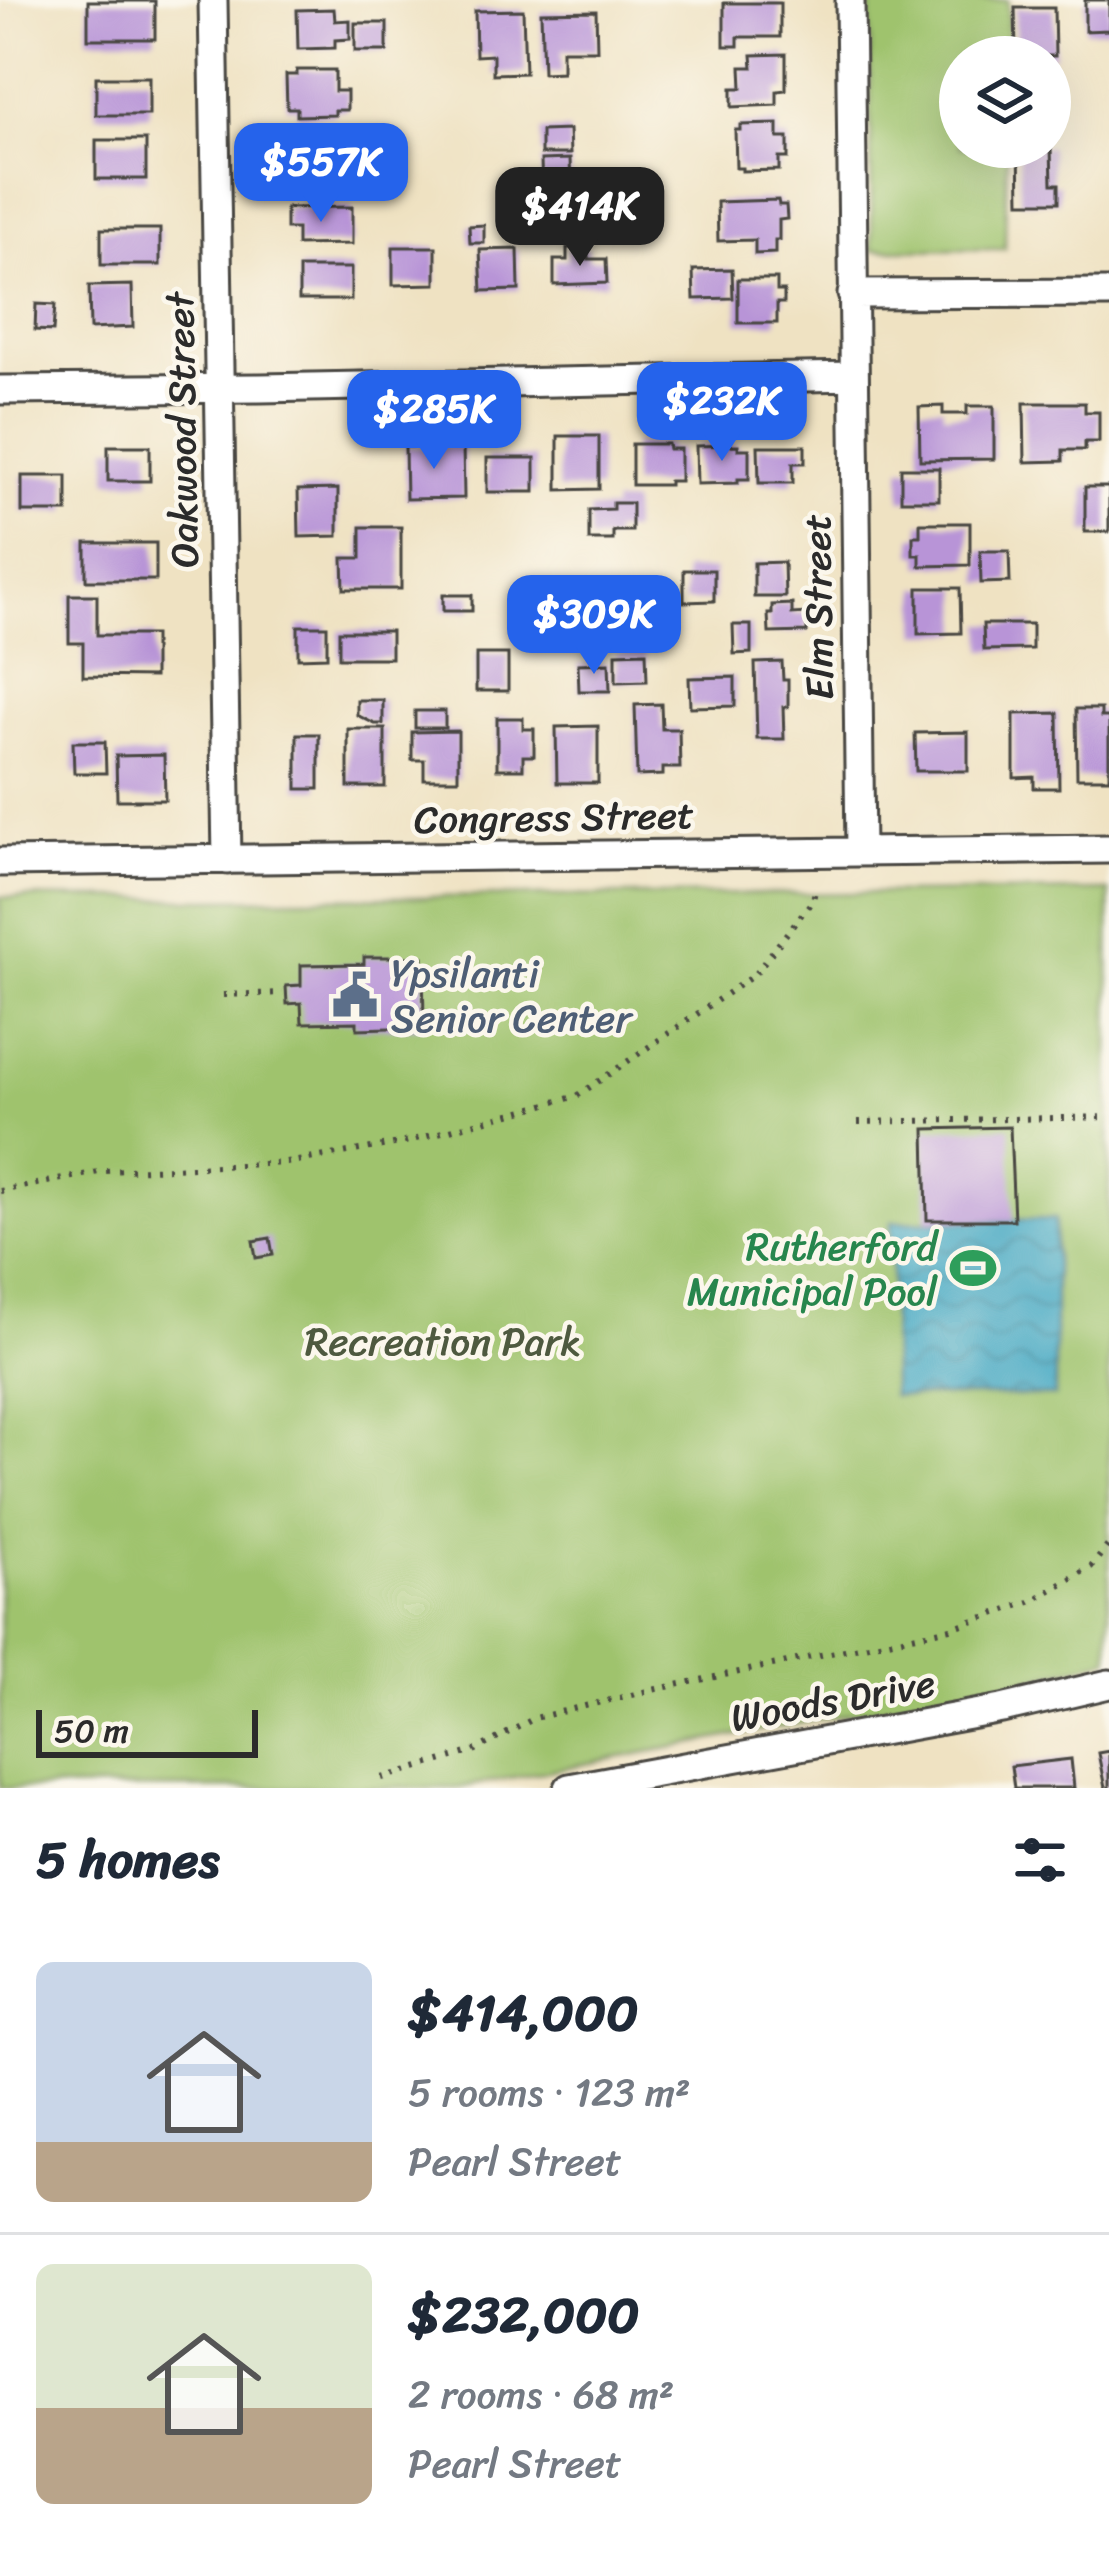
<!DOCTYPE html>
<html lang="en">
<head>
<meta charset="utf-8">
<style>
  :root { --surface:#fff; --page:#f6f6f7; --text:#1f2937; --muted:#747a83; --line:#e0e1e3; --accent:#2563eb }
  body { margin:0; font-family:Sriracha,sans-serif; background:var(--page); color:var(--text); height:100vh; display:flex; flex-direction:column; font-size:45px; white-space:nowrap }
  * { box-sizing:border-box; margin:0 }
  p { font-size:39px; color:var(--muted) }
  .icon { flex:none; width:66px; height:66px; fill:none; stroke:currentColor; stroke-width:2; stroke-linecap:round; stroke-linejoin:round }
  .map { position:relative; height:1788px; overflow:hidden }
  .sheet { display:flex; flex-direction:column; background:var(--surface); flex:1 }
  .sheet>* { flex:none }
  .controls { position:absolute; left:939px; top:36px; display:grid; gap:24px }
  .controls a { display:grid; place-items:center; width:132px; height:132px; border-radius:50%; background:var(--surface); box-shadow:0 12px 48px #0002; font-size:60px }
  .scale { position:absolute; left:36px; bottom:30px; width:222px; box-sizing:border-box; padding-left:12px; border:6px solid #2b2b2b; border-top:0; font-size:33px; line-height:42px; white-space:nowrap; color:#2b2b2b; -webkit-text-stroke:9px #fbf7ec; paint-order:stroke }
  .price { position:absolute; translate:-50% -102px; padding:0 27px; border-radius:24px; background:var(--accent); color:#fff; font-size:39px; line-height:78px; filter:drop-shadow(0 3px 6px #0008) }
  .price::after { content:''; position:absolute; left:50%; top:72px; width:36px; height:27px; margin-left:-18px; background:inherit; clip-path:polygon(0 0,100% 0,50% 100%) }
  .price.on { background:#222; color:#fff }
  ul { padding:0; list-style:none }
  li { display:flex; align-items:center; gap:36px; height:300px; padding:0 36px }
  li+li { border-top:3px solid var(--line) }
  li span { display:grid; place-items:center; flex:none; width:336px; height:240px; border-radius:18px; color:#555 }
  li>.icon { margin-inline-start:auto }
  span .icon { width:144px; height:144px; fill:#fffc; stroke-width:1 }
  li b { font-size:51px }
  h2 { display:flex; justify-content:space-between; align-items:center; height:144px; padding:0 36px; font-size:51px }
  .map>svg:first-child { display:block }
  .park { fill:#9fc36d; stroke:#65774c; stroke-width:3 }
  .water { fill:url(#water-waves); stroke:#376977; stroke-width:3 }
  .building { fill:#b894d7 }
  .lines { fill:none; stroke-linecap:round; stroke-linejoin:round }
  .minor-casing { stroke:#484642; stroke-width:33 }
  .path { stroke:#484642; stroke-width:6; stroke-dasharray:3 9; stroke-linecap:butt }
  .minor { stroke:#fff; stroke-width:27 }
  .labels { text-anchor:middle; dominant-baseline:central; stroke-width:9; stroke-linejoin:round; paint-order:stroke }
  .street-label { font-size:39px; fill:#2b2b2b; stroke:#fbf7ec }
  .service-label { font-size:39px; fill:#4e5e75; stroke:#fbf7ec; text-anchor:start }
  .leisure-label { font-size:39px; fill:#27864d; stroke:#fbf7ec; text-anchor:end }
  .park-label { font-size:39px; fill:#4e593f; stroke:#fbf7ec }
</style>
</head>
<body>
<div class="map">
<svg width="1109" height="1788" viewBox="0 0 1109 1788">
  <defs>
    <pattern id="water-waves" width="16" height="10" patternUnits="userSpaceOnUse" patternTransform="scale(3)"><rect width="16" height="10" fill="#43a7c3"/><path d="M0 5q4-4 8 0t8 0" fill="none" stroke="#38889f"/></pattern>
  </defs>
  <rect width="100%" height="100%" fill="#fbf7ec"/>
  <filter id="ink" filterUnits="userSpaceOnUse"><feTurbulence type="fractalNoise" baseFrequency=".00833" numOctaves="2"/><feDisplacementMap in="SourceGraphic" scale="24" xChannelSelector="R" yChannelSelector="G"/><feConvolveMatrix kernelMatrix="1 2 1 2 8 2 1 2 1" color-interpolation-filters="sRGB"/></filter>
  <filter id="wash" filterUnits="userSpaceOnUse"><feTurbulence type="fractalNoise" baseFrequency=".004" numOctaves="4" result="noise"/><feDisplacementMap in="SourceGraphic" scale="48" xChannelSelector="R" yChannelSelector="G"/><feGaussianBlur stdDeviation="2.7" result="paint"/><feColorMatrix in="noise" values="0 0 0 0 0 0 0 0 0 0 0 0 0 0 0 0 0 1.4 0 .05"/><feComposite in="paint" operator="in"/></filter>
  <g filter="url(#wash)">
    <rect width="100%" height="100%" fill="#efe2c2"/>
    <path class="park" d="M 870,0 L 1008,0 L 1008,57 L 960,57 L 960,147 L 1007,147 L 1005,249 L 872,250 Z
      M 1109,891 L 1109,1659 L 1019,1682 L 457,1788 L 0,1788 L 0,897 L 201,899 Z"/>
    <path class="water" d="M 1055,1219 L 1055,1396 L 892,1396 L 891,1222 Z"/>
    <g id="blocks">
      <path class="building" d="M 1085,0 L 1109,0 L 1109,30 L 1085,31 Z
        M 88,1 L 155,1 L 155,39 L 88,39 Z
        M 724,3 L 780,3 L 780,37 L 738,37 L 738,46 L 724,46 Z
        M 1015,8 L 1054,8 L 1055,56 L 1016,56 Z
        M 334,9 L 335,21 L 350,20 L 350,39 L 335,40 L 335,48 L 298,49 L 297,10 Z
        M 523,10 L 525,73 L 493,74 L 493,55 L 476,56 L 475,11 Z
        M 596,11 L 597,50 L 562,50 L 562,72 L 543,73 L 541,12 Z
        M 355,23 L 387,23 L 387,51 L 355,51 Z
        M 786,54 L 786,90 L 777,91 L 777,105 L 732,107 L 732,88 L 742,88 L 741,67 L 753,67 L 752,55 Z
        M 297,70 L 335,70 L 335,91 L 347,91 L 347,110 L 335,110 L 335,115 L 297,116 L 297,108 L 287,108 L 286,75 L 297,75 Z
        M 96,77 L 149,77 L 149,115 L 96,115 Z
        M 778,124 L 778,138 L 788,138 L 788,158 L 779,158 L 779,170 L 742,171 L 742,168 L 736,168 L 735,130 L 740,130 L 740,125 Z
        M 363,128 L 389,128 L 390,153 L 364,153 Z
        M 569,130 L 570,154 L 541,154 L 541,131 Z
        M 96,140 L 146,140 L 146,179 L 96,179 Z
        M 1051,147 L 1052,184 L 1059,184 L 1059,202 L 1020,202 L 1019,148 Z
        M 351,148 L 352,170 L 345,170 L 345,190 L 295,191 L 294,150 Z
        M 570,159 L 571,189 L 542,189 L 541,160 Z
        M 778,200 L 779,205 L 786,205 L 787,219 L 779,220 L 779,240 L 775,240 L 775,253 L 755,254 L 755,240 L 718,241 L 717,202 Z
        M 352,207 L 352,244 L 297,245 L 297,229 L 286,229 L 286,208 Z
        M 484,225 L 484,243 L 470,243 L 469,226 Z
        M 101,229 L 160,229 L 160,265 L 101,265 Z
        M 393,247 L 436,247 L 436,284 L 393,285 Z
        M 567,248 L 588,248 L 588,259 L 606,259 L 607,283 L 554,285 L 554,260 L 567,260 Z
        M 518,249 L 519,290 L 482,291 L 480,250 Z
        M 299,268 L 351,268 L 351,300 L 299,300 Z
        M 732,269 L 733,298 L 694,299 L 693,270 Z
        M 738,279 L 777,279 L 777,291 L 784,291 L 784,303 L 777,303 L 777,323 L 738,323 Z
        M 132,285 L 133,327 L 90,329 L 89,286 Z
        M 36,304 L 55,305 L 53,331 L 35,330 Z
        M 1024,403 L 1085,403 L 1085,412 L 1099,412 L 1099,442 L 1085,442 L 1085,450 L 1063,450 L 1063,461 L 1025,462 Z
        M 943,406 L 943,414 L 967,414 L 967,406 L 994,406 L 994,459 L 920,460 L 919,407 Z
        M 558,436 L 599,436 L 599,489 L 558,490 Z
        M 632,444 L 668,444 L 669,449 L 680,449 L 680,481 L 669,481 L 669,485 L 632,485 Z
        M 738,445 L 738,449 L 749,449 L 749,479 L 738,479 L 738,483 L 697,484 L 696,446 Z
        M 108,446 L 150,446 L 150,481 L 108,481 Z
        M 463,446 L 464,498 L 406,499 L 405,447 Z
        M 758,446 L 805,446 L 805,463 L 793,463 L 793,483 L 759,483 Z
        M 487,458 L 535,458 L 535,492 L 487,492 Z
        M 901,468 L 939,468 L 939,500 L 901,500 Z
        M 22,476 L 67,476 L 67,512 L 22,512 Z
        M 1085,487 L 1109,487 L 1109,532 L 1085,532 Z
        M 338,489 L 338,536 L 299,537 L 298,490 Z
        M 613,503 L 632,503 L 632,531 L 613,531 L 613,540 L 589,540 L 589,510 L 613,509 Z
        M 920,523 L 970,523 L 970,565 L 920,566 L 920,555 L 913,555 L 913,536 L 920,536 Z
        M 361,527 L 401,527 L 401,589 L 344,589 L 343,558 L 361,558 Z
        M 86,543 L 156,543 L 156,580 L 86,580 Z
        M 980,551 L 1009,551 L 1010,582 L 981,583 Z
        M 784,562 L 785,597 L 754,597 L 754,563 Z
        M 684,570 L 714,570 L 714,601 L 684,602 Z
        M 918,588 L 960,588 L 961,633 L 918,634 Z
        M 69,595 L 97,595 L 97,635 L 154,635 L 154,677 L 83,676 L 83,643 L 69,643 Z
        M 443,595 L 472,595 L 472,611 L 443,611 Z
        M 792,604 L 792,614 L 807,613 L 807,632 L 769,633 L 768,614 L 772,614 L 772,605 Z
        M 983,624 L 1032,624 L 1032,649 L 984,650 Z
        M 733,625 L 751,625 L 751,653 L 734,654 Z
        M 298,626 L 327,626 L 327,657 L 298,658 Z
        M 339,631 L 391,631 L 391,658 L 339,658 Z
        M 646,652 L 647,681 L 616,682 L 616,653 Z
        M 476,654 L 508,654 L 508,691 L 476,691 Z
        M 782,662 L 783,680 L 788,680 L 788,707 L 783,707 L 784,739 L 757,739 L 755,663 Z
        M 609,663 L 610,691 L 579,691 L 578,664 Z
        M 735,677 L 735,706 L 690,707 L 689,678 Z
        M 357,700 L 383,700 L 383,724 L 375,724 L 357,715 Z
        M 661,704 L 662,729 L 679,729 L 680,768 L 663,768 L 663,775 L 637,776 L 635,705 Z
        M 1076,709 L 1101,709 L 1101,717 L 1109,717 L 1109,778 L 1077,778 Z
        M 415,711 L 445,711 L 445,728 L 415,728 Z
        M 1058,713 L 1059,788 L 1034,788 L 1034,777 L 1014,778 L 1014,714 Z
        M 497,718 L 523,718 L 523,729 L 534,729 L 534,756 L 523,756 L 523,769 L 497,769 Z
        M 598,726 L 598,783 L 557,783 L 556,727 Z
        M 348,729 L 385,729 L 385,787 L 348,787 Z
        M 458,731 L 458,779 L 424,779 L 424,760 L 412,760 L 412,732 Z
        M 968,732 L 968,771 L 916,771 L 915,733 Z
        M 297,734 L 319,734 L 319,789 L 297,789 Z
        M 73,742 L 105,742 L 106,773 L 74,773 Z
        M 164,755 L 165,800 L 117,800 L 116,756 Z
        M 364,957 L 423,957 L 424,1027 L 357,1029 L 357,1022 L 302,1023 L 301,1003 L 287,1004 L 286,986 L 301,985 L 301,965 L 364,964 Z
        M 1010,1127 L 1014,1220 L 927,1220 L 925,1129 Z
        M 270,1238 L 273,1255 L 256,1258 L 253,1241 Z
        M 1109,1751 L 1109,1788 L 1105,1788 L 1098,1753 Z
        M 1071,1759 L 1074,1788 L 1014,1788 L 1011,1766 Z"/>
    </g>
  </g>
  <g filter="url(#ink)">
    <use href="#blocks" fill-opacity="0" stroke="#484642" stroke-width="3"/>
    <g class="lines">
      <g class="minor-casing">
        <path id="minor" d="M 213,0 L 227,860
          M 850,0 L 860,852
          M 852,294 L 1109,293
          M 0,390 L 261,388 L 854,376
          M 0,862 L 1109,849
          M 569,1788 L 1002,1709 L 1109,1684"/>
      </g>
      <path class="path" d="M 223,995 L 283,993
        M 858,1122 L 1109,1117
        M 0,1191 L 104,1171 L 286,1163 L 405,1142 L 577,1096 L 754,975 L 813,900 L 816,886
        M 382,1778 L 474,1751 L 535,1718 L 652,1690 L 951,1628 L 1030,1602 L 1091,1567 L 1109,1544"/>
      <use href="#minor" class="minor"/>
    </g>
  </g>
  <defs>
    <g id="civic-bare" transform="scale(3.6)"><path d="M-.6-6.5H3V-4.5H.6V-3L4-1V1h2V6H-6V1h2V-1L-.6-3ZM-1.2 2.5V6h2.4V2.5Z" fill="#5c6f8a" stroke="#fbf7ec" stroke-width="2.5" paint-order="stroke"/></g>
    <g id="stadium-bare" transform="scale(3.6)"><path d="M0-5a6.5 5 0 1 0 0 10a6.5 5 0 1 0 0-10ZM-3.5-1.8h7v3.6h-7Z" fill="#2e9e5b" stroke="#fbf7ec" stroke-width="2.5" paint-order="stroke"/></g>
  </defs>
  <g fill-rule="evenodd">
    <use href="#civic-bare" x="355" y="995"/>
    <use href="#stadium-bare" x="973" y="1268"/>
  </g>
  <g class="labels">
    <g class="street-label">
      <text transform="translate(182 430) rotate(-91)">Oakwood Street</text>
      <text transform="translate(818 607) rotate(-91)">Elm Street</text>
      <text transform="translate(554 817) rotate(-1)">Congress Street</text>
      <text transform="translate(833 1700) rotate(-10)">Woods Drive</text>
    </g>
    <g class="service-label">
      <text x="391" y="973">Ypsilanti<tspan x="391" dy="45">Senior Center</tspan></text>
    </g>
    <g class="leisure-label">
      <text x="937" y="1246">Rutherford<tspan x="937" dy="45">Municipal Pool</tspan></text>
    </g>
    <g class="park-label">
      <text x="443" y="1341">Recreation Park</text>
    </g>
  </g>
</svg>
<div class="controls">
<a><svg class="icon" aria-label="layers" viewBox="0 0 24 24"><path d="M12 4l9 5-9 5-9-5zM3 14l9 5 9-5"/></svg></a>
</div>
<div class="scale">50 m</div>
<b class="price" style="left:321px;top:225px">$557K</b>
<b class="price on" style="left:580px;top:269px">$414K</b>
<b class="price" style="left:722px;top:464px">$232K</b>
<b class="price" style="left:434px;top:472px">$285K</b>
<b class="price" style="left:594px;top:677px">$309K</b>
</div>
<section class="sheet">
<h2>5 homes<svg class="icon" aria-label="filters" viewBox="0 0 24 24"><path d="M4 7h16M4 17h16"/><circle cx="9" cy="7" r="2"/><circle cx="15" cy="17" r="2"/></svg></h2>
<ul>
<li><span style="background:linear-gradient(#c9d6e8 75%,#b9a48a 0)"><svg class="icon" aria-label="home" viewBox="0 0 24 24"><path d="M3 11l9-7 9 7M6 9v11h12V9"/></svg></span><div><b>$414,000</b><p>5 rooms · 123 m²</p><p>Pearl Street</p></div></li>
<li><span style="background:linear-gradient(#dfe7d0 60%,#b9a48a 0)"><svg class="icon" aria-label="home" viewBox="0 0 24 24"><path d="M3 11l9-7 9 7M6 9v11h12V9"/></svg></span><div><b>$232,000</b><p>2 rooms · 68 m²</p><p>Pearl Street</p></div></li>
</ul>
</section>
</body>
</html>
